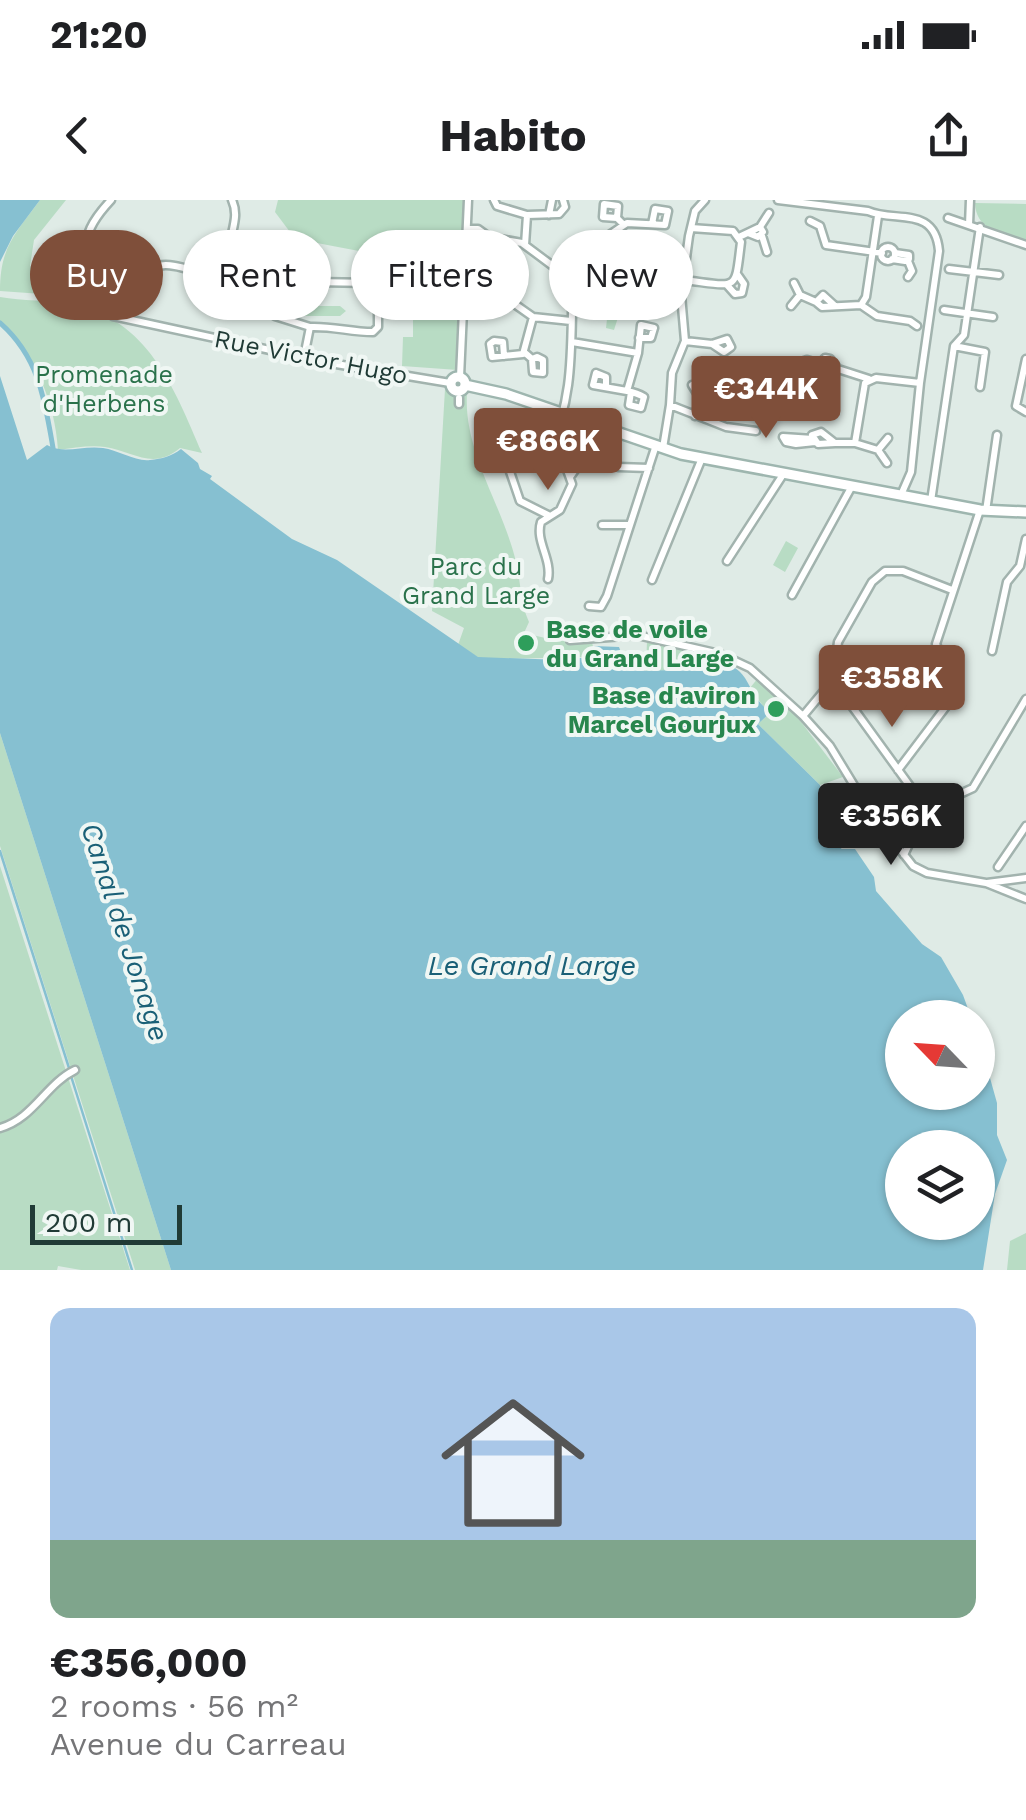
<!DOCTYPE html>
<html lang="en">
<head>
<meta charset="utf-8">
<style>
  :root { --surface:#fff; --page:#f6f6f6; --text:#202124; --muted:#757577; --accent:#7f4f3a }
  body { margin:0; font-family:"Work Sans",sans-serif; background:var(--page); color:var(--text); height:100vh; display:flex; flex-direction:column; font-size:38px; white-space:nowrap }
  * { box-sizing:border-box; margin:0 }
  p { font-size:32px; color:var(--muted) }
  .icon { flex:none; width:55px; height:55px; fill:none; stroke:currentColor; stroke-width:2; stroke-linecap:round; stroke-linejoin:round }
  .map { position:relative; height:1070px; overflow:hidden }
  .details { display:flex; flex-direction:column; background:var(--surface); flex:1 }
  .details>* { flex:none }
  .guide { position:absolute; left:30px; top:30px; width:968px; height:90px; display:flex; gap:20px }
  .needle { width:65px; rotate:295deg }
  .fabs { position:absolute; left:885px; top:800px; display:grid; gap:20px }
  .fabs a { display:grid; place-items:center; width:110px; height:110px; border-radius:50%; background:var(--surface); box-shadow:0 2px 8px #0004; font-size:50px }
  .scale { position:absolute; left:30px; bottom:25px; width:152px; box-sizing:border-box; padding-left:10px; border:5px solid #203b36; border-top:0; font-size:28px; line-height:35px; white-space:nowrap; color:#203b36; -webkit-text-stroke:8px #f0f7f4; paint-order:stroke }
  .price { position:absolute; translate:-50% -85px; padding:0 22px; border-radius:10px; background:var(--accent); color:#fff; font-size:32px; line-height:65px; filter:drop-shadow(0 2px 5px #0008) }
  .price::after { content:''; position:absolute; left:50%; top:60px; width:30px; height:22px; margin-left:-15px; background:inherit; clip-path:polygon(0 0,100% 0,50% 100%) }
  .price.active { background:#222; color:#fff }
  ul { padding:0; list-style:none }
  li { display:grid; align-content:center; gap:20px; height:530px; padding:0 50px }
  li span { display:grid; place-items:center; height:310px; border-radius:20px; color:#555 }
  li>.icon { margin-inline-start:auto }
  span .icon { width:180px; height:180px; fill:#fffc; stroke-width:1 }
  li b { font-size:42px }
  .tag { padding:0 35px; border-radius:45px; background:var(--surface); box-shadow:0 2px 8px #0004; font-size:35px; line-height:90px }
  .tag.active { background:var(--accent); color:#fff }
  .status { display:flex; justify-content:space-between; align-items:center; height:70px; padding:0 50px; background:var(--surface); direction:ltr }
  .status svg { height:28px; fill:currentColor }
  header { display:flex; justify-content:space-between; align-items:center; height:130px; padding:0 50px; background:var(--surface); font-size:45px; font-weight:700 }
  .map>svg:first-child { display:block }
  .green { fill:#b8dcc4 }
  .water { fill:#86c0d1; fill-rule:evenodd }
  .lines { fill:none; stroke-linecap:round; stroke-linejoin:round }
  .stream { stroke:#86c0d1; stroke-width:2.5 }
  .canal { stroke:#86c0d1; stroke-width:5 }
  .street-casing { stroke:#a2b3ae; stroke-width:11 }
  .secondary-casing { stroke:#9eb6af; stroke-width:14 }
  .street { stroke:#fff; stroke-width:6 }
  .secondary { stroke:#fff; stroke-width:9 }
  .leisure-dot { fill:#2e9e5b; stroke:#f0f7f4; stroke-width:4 }
  .labels { text-anchor:middle; dominant-baseline:central; stroke-width:8; stroke-linejoin:round; paint-order:stroke }
  .street-label { font-size:25px; fill:#203b36; stroke:#f0f7f4 }
  .park-label { font-size:25px; fill:#2a724b; stroke:#f0f7f4 }
  .leisure-label { font-size:25px; font-weight:bold; fill:#27864d; stroke:#f0f7f4; text-anchor:start }
  .water-label { font-size:28px; font-style:italic; fill:#1a6077; stroke:#f0f7f4 }
</style>
</head>
<body>
<div class="status"><b>21:20</b><svg viewBox="0 0 49 12"><path d="M0 12V9h3v3zM5 12V6h3v6zM10 12V3h3v9zM15 12V0h3v12zM26 1h20v11H26zM47 4h2v5h-2z"/></svg></div>
<header><svg class="icon" aria-label="back" viewBox="0 0 24 24"><path d="M15 5l-7 7 7 7"/></svg>Habito<svg class="icon" aria-label="share" viewBox="0 0 24 24"><path d="M12 15V3M7 8l5-5 5 5M5 13v7h14v-7"/></svg></header>
<div class="map">
<svg width="1026" height="1070" viewBox="0 0 1026 1070">
  <rect width="100%" height="100%" fill="#dfebe6"/>
  <path class="green" d="M 40,0 L 66,0 L 34,40 L 30,66 L 91,106 L 56,95 L 0,91 C 0,47 15,34 40,0 Z
    M 278,0 L 465,0 L 458,170 L 402,166 L 403,137 L 413,137 L 413,64 L 380,64 L 380,55 L 296,39 L 287,43 L 284,53 L 260,47 L 262,36 L 275,39 L 290,32 L 275,12 Z
    M 975,3 L 1026,4 L 1026,42 C 1003,34 976,31 975,3 Z
    M 611,83 L 633,86 L 635,98 L 621,108 L 614,130 L 606,128 Z
    M 0,97 C 23,101 47,100 70,104 C 148,118 174,188 202,253 L 180,248 C 153,271 133,251 105,247 C 90,245 73,248 58,250 C 55,201 35,156 0,121 Z
    M 308,106 L 340,106 L 346,111 L 340,116 L 305,116 Z
    M 445,189 L 454,196 L 467,193 C 463,251 503,306 516,362 C 521,382 520,403 529,422 L 524,433 L 558,441 L 591,439 L 594,450 L 588,457 L 495,459 L 479,458 L 458,445 L 464,428 L 432,411 Z
    M 786,341 L 798,348 L 785,372 L 773,365 Z
    M 647,440 L 716,455 L 716,460 L 686,459 L 675,470 L 669,465 L 669,470 L 646,472 Z
    M 899,449 L 925,455 L 922,468 L 918,468 L 915,480 L 910,480 L 907,492 L 882,486 L 884,474 L 890,474 Z
    M 758,478 L 795,514 L 843,577 L 820,585 L 758,524 L 769,514 L 750,488 Z
    M 0,533 L 171,1070 L 135,1070 L 0,646 Z
    M 0,666 L 130,1070 L 81,1070 L 58,1066 L 57,1070 L 0,1070 Z
    M 1026,1033 L 1026,1070 L 1007,1070 L 1010,1041 Z"/>
  <path class="water" d="M 0,0 L 40,0 L 13,36 L 0,62 Z
    M 0,176 L 27,260 L 47,245 C 65,255 82,245 103,248 C 118,250 136,262 150,260 C 162,259 172,256 181,249 L 198,263 L 200,269 L 212,276 L 210,279 L 292,339 L 337,360 L 478,457 L 562,460 L 589,457 L 594,446 L 619,447 L 625,463 L 640,471 L 675,470 L 686,459 C 707,460 733,459 745,478 C 753,491 756,501 768,510 L 769,514 L 758,524 L 820,585 L 824,601 L 847,635 L 841,649 L 855,649 L 874,677 L 876,691 L 922,744 L 941,757 L 963,795 L 971,817 L 902,818 L 902,892 L 978,892 L 978,835 L 997,903 L 997,935 L 1007,960 L 995,994 L 983,1070 L 171,1070 L 0,533 ZM 902,948 L 978,948 L 978,1022 L 902,1022 Z"/>
  <g class="lines">
    <path class="stream" d="M 0,651 L 69,868
      M 71,876 L 132,1070"/>
    <path class="canal" d="M 0,123 C 39,157 45,201 53,248"/>
    <g class="street-casing">
      <path id="street" d="M 111,0 C 70,44 86,59 133,77
        M 232,0 C 238,13 234,24 231,38 C 214,102 187,53 150,68 C 129,76 123,96 113,116 L 330,163 L 450,183
        M 494,0 L 497,6 L 527,15 L 559,14 L 565,7 L 563,0
        M 705,0 L 695,11 L 689,36 L 681,95 L 685,141 L 672,173 L 670,205 L 726,227 L 756,231
        M 778,0 L 868,11 C 895,23 935,5 939,51 L 920,183
        M 549,15 L 552,0
        M 617,18 L 618,6 L 604,4 L 603,17 L 617,18 L 624,25
        M 948,18 L 1026,45
        M 810,21 L 820,26 L 826,45 L 882,53
        M 969,25 L 970,0
        M 760,27 L 769,13
        M 691,28 L 733,31 L 741,42 C 735,90 739,87 692,81
        M 467,29 L 478,29 L 489,37 L 522,43 L 573,81 C 570,138 576,197 549,248 L 562,256 L 572,284 L 560,310 L 541,322 C 535,341 552,359 548,379
        M 762,36 L 767,52
        M 739,37 L 760,27 L 763,32 L 758,37 L 748,33
        M 525,45 L 527,15
        M881 54a7 7 0 1 1 14 0a7 7 0 1 1-14 0Z
        M 591,50 C 611,67 633,64 658,67 L 659,80 L 648,79 L 646,66
        M 892,59 L 905,61 L 909,59 L 909,55 L 895,53
        M 559,69 L 627,23 L 665,25 L 668,11 L 655,9 L 652,24
        M 949,69 L 999,75
        M 908,77 L 912,71 L 908,61
        M 794,83 L 800,95 L 816,102
        M 727,85 L 735,94 L 742,93 L 744,84 L 737,74
        M 506,98 L 491,94 L 495,84 L 504,84 L 506,98 L 533,117 L 571,121
        M 834,105 L 823,95 L 816,102 L 822,107 L 861,105 L 877,116 L 910,121 L 917,126
        M 861,105 L 866,97 L 878,16
        M 791,106 L 800,95
        M 944,110 L 993,117
        M 685,141 L 712,144 L 727,139 L 731,147 L 724,152 L 712,144
        M 572,142 L 638,153 L 627,191 L 593,185 L 596,173 L 606,177 L 606,187
        M 954,146 L 985,152 L 980,187
        M 524,152 L 532,159 L 533,172 L 543,173 L 543,160 L 537,157 L 532,159
        M 638,153 L 641,125 L 654,128 L 651,138 L 639,138
        M 504,156 L 503,142 L 494,141 L 490,144 L 492,157 L 523,154 L 533,117
        M 304,157 L 310,127 L 275,116 L 286,77 L 313,82 L 373,83 L 378,88 L 378,127 L 373,132 C 350,132 333,126 310,127
        M 1026,159 L 1016,206 L 1026,212
        M 790,166 L 807,160 L 820,164
        M 838,169 L 825,171 L 820,164 L 825,158 L 830,159 L 838,169 L 869,179
        M 460,177 L 468,0
        M 692,185 L 700,198 L 695,216
        M 627,191 C 632,192 639,194 644,197 L 641,208 L 629,205 L 631,192
        M 459,198 L 459,204
        M 700,198 L 709,194
        M 487,222 L 501,225 L 513,235
        M 888,238 L 878,250 L 855,243 L 865,183 L 876,178 L 920,183 L 911,272 L 901,295
        M 813,239 L 783,237 L 786,242 L 796,244 L 815,242
        M 835,243 L 818,244 L 812,235 L 821,232 L 835,243 L 855,243
        M 663,248 L 670,205
        M 878,250 L 887,263
        M 618,267 L 649,268
        M 570,277 L 584,257 L 574,249
        M 931,301 L 954,146 L 964,135 L 980,27
        M 986,311 L 997,235
        M 548,315 L 520,301 L 503,251 L 510,236 L 519,234 L 549,248
        M 602,325 L 630,325
        M 727,361 L 784,273
        M 652,380 L 702,258
        M 792,395 L 852,286
        M 589,406 L 601,407 L 607,396 L 656,245
        M 570,440 L 637,435 L 720,454 L 750,468 L 803,516 L 830,546 L 869,610 L 913,666 L 927,673 L 986,683 L 1026,699
        M 992,451 L 1007,382 L 1020,366 L 1026,339
        M 833,480 L 920,600
        M 803,516 L 833,480 L 838,442 L 872,382 L 885,371 L 903,371 L 952,390
        M 898,570 L 954,496 L 955,489 L 936,444 L 980,310
        M 904,655 L 925,610 L 973,588 L 1026,499
        M 998,667 L 1026,626
        M 987,683 L 1026,678
        M 0,928 C 33,919 46,884 75,870"/>
    </g>
    <g class="secondary-casing">
      <path id="secondary" d="M451 184a7 7 0 1 1 14 0a7 7 0 1 1-14 0Z
        M 465,185 L 506,194 L 681,254 L 980,310 L 1026,312"/>
    </g>
    <use href="#street" class="street"/>
    <use href="#secondary" class="secondary"/>
  </g>
  <g class="leisure-dot">
    <circle cx="526" cy="443" r="10"/>
    <circle cx="776" cy="509" r="10"/>
  </g>
  <g class="labels">
    <g class="street-label">
      <text transform="translate(311 157) rotate(11)">Rue Victor Hugo</text>
    </g>
    <g class="park-label">
      <text x="104" y="174">Promenade<tspan x="104" dy="29">d'Herbens</tspan></text>
      <text x="476" y="366">Parc du<tspan x="476" dy="29">Grand Large</tspan></text>
    </g>
    <g class="leisure-label">
      <text x="546" y="429">Base de voile<tspan x="546" dy="29">du Grand Large</tspan></text>
      <text x="756" y="495" text-anchor="end">Base d'aviron<tspan x="756" dy="29">Marcel Gourjux</tspan></text>
    </g>
    <g class="water-label">
      <text transform="translate(125 732) rotate(72)">Canal de Jonage</text>
      <text x="532" y="765">Le Grand Large</text>
    </g>
  </g>
</svg>
<div class="fabs">
<a><svg class="needle" viewBox="-14 -14 28 28"><path d="M0-13l5 13h-10z" fill="#e53935"/><path d="M0 13l5-13h-10z" fill="#757577"/></svg></a>
<a><svg class="icon" aria-label="layers" viewBox="0 0 24 24"><path d="M12 4l9 5-9 5-9-5zM3 14l9 5 9-5"/></svg></a>
</div>
<div class="scale">200 m</div>
<b class="price" style="left:766px;top:241px">€344K</b>
<b class="price" style="left:548px;top:293px">€866K</b>
<b class="price" style="left:892px;top:530px">€358K</b>
<b class="price active" style="left:891px;top:668px">€356K</b>
<div class="guide">
<a class="tag active">Buy</a>
<a class="tag">Rent</a>
<a class="tag">Filters</a>
<a class="tag">New</a>
</div>
</div>
<section class="details">
<ul>
<li><span style="background:linear-gradient(#a9c7e8 75%,#7fa58c 0)"><svg class="icon" aria-label="home" viewBox="0 0 24 24"><path d="M3 11l9-7 9 7M6 9v11h12V9"/></svg></span><div><b>€356,000</b><p>2 rooms · 56 m²</p><p>Avenue du Carreau</p></div></li>
</ul>
</section>
</body>
</html>
